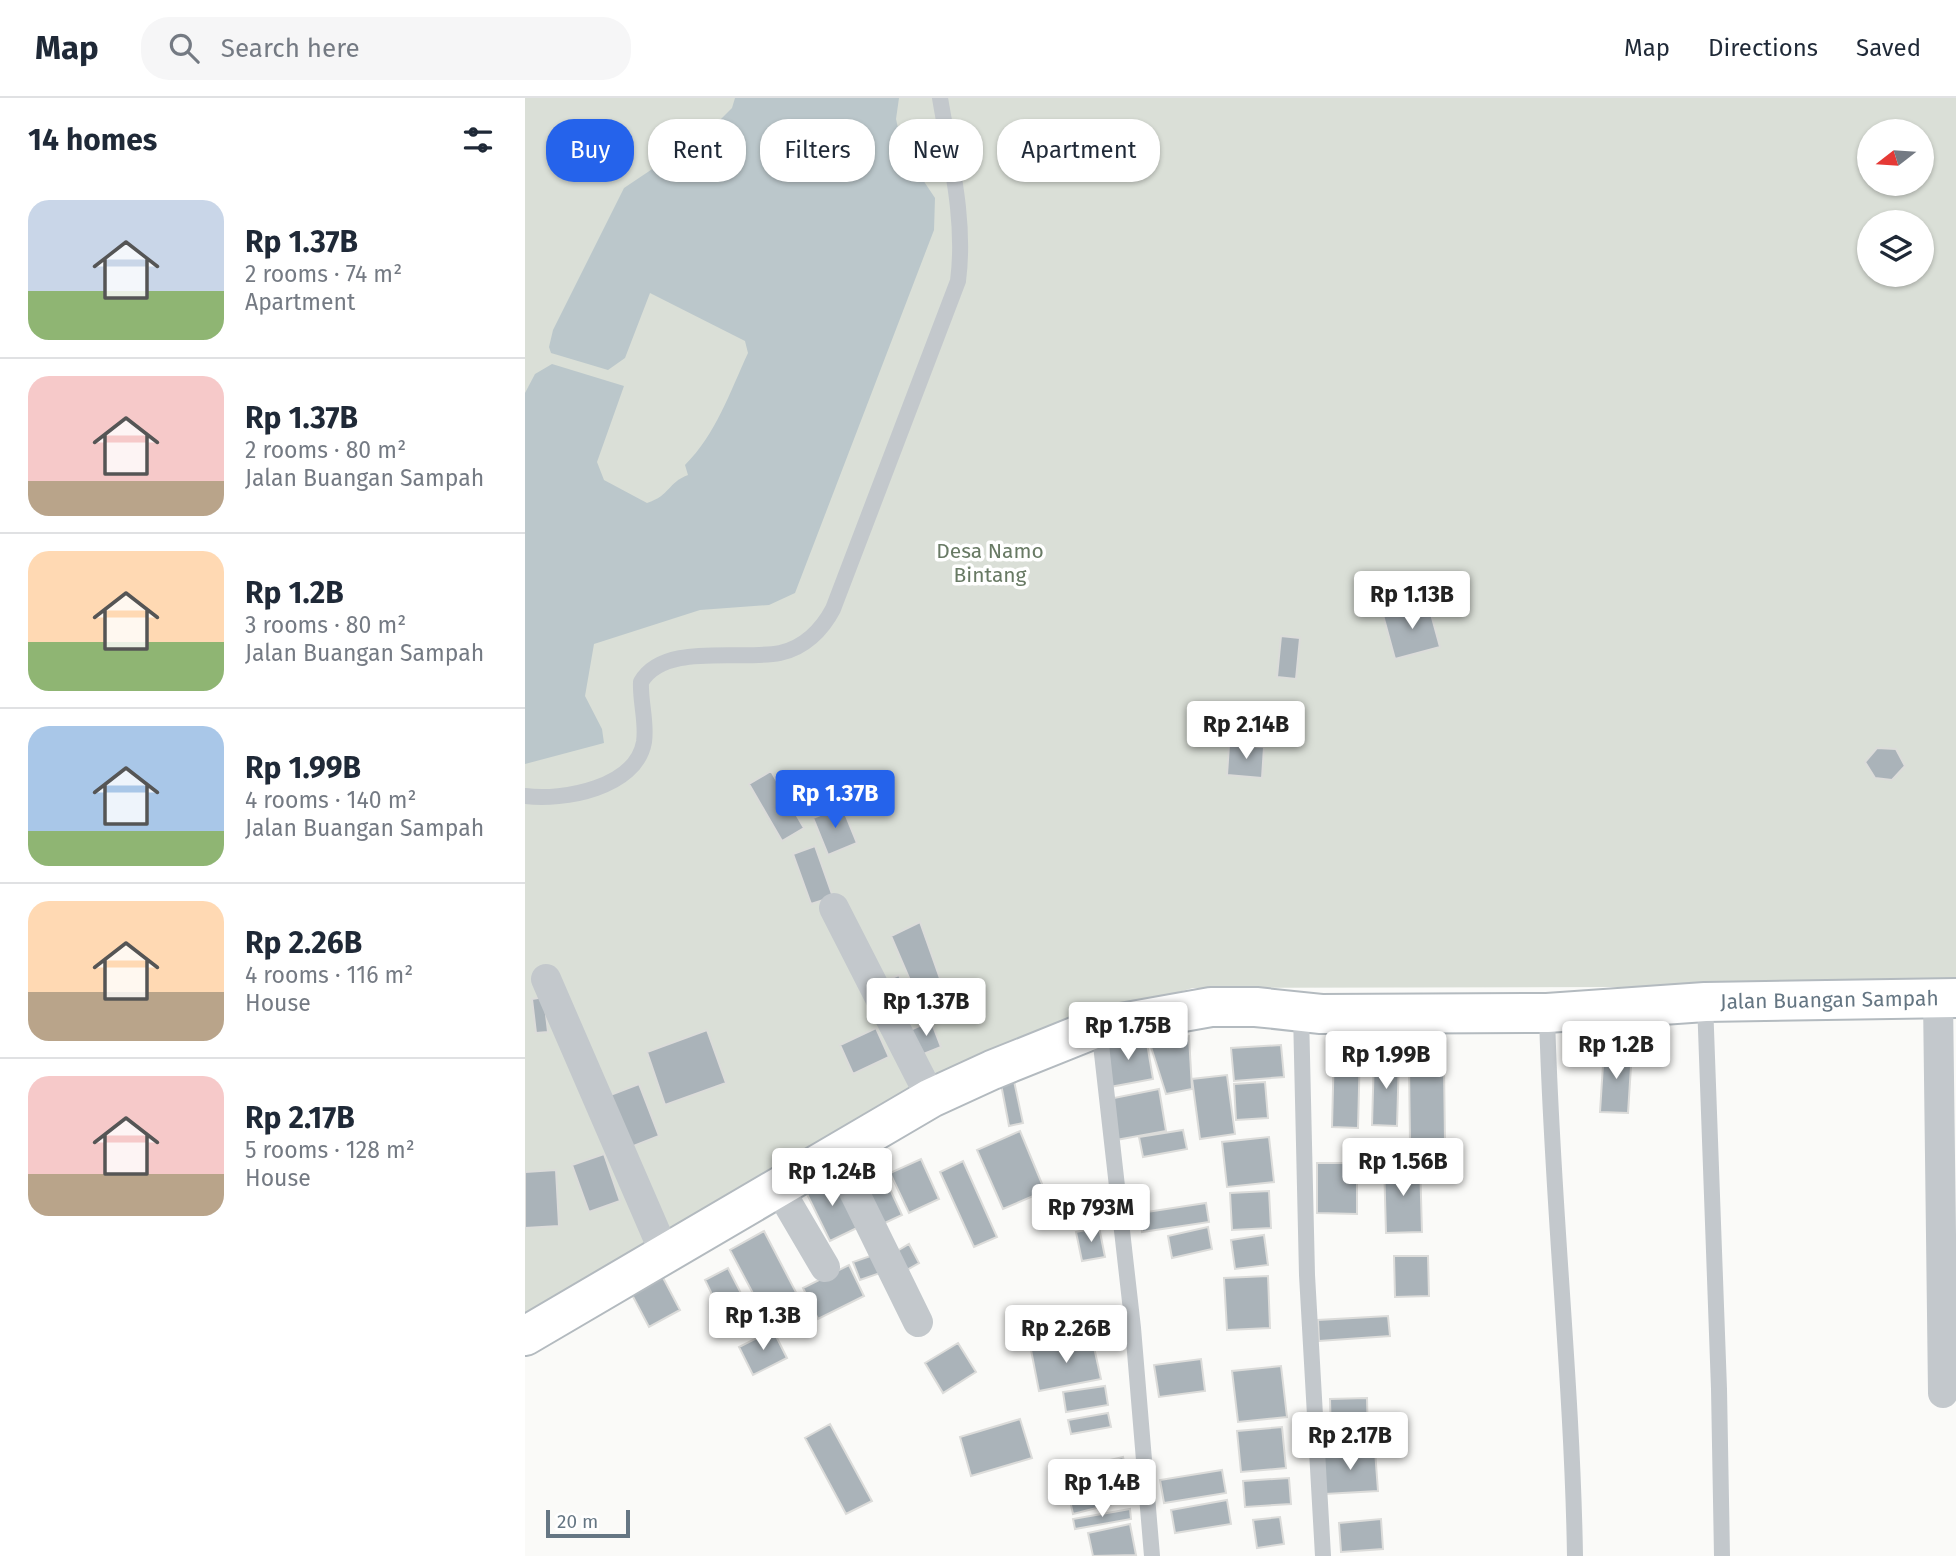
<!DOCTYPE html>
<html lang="en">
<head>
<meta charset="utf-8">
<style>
  :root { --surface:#fff; --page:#f6f6f7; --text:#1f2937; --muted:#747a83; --line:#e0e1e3; --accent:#2563eb }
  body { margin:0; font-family:"Fira Sans",sans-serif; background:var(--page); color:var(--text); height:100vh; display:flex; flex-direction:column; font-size:26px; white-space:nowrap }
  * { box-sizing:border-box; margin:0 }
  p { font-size:23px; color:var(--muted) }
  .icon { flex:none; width:38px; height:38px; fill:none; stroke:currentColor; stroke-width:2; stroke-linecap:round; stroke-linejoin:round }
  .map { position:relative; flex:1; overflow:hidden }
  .panel { display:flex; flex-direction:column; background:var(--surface); width:525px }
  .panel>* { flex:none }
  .hud { position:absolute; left:21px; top:21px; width:665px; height:63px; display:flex; gap:14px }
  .needle { width:46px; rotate:253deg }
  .buttons { position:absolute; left:1332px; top:21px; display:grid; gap:14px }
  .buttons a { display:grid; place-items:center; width:77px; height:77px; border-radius:50%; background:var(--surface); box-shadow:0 2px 5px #0004; font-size:35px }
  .scale { position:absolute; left:21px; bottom:18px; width:84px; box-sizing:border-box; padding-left:7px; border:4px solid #657683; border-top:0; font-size:19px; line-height:24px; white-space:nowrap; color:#657683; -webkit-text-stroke:5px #fff; paint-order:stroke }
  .price { position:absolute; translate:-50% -60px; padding:0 16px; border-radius:7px; background:#fff; color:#222; font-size:23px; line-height:46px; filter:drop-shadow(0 2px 4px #0008) }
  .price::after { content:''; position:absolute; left:50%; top:42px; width:21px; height:16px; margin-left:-10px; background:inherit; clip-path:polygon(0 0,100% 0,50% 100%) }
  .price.on { background:var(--accent); color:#fff }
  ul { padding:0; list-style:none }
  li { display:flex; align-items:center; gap:21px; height:175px; padding:0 28px }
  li+li { border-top:2px solid var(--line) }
  li span { display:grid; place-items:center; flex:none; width:196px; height:140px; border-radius:21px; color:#555 }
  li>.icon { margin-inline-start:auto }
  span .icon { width:84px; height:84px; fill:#fffc; stroke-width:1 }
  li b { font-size:30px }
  h2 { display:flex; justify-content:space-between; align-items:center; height:84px; padding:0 28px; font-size:30px }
  .pill { padding:0 24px; border-radius:28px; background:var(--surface); box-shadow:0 2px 5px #0004; font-size:24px; line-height:63px }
  .pill.on { background:var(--accent); color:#fff }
  header { display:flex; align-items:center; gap:42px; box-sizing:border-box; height:98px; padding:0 35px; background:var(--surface); border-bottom:2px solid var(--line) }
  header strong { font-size:33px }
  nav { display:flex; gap:38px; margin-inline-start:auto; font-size:24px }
  .search { width:490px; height:63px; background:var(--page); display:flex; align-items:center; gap:18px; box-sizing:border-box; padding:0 24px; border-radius:28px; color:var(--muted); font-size:26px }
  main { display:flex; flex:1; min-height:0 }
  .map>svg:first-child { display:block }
  .green { fill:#dadfd7; fill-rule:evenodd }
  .water { fill:#bbc7cb }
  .building { fill:#aab3b9; stroke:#dcdcda; stroke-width:2 }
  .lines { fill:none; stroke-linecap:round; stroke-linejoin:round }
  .secondary-casing { stroke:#b3babf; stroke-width:42 }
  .lane { stroke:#c3c8cc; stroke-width:16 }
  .street { stroke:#c3c8cc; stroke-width:30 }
  .secondary { stroke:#fff; stroke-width:38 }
  .labels { text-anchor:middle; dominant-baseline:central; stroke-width:7; stroke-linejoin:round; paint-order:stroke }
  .park-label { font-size:21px; fill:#687a64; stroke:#fff }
  .street-label { font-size:21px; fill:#657683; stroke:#fff }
</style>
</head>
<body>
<header>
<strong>Map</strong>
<div class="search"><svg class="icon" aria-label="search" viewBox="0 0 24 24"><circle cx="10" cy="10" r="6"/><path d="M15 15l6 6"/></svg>Search here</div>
<nav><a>Map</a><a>Directions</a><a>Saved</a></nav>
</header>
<main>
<section class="panel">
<h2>14 homes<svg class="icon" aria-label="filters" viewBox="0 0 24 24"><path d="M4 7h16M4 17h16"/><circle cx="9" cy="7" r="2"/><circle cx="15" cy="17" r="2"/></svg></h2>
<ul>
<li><span style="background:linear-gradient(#c9d6e8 65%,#8fb573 0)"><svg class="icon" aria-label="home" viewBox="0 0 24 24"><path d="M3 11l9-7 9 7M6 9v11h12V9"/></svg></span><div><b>Rp 1.37B</b><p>2 rooms · 74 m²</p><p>Apartment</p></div></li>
<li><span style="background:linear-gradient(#f6c9c9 75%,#b9a48a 0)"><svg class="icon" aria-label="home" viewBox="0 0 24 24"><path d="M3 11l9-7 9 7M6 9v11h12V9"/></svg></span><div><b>Rp 1.37B</b><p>2 rooms · 80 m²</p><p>Jalan Buangan Sampah</p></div></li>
<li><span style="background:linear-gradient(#ffd9b3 65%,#8fb573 0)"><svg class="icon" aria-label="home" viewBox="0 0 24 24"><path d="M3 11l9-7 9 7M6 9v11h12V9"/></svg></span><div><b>Rp 1.2B</b><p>3 rooms · 80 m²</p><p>Jalan Buangan Sampah</p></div></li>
<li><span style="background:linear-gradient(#a9c7e8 75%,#8fb573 0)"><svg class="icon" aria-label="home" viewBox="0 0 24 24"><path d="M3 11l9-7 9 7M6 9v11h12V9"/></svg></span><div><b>Rp 1.99B</b><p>4 rooms · 140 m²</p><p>Jalan Buangan Sampah</p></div></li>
<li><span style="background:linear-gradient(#ffd9b3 65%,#b9a48a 0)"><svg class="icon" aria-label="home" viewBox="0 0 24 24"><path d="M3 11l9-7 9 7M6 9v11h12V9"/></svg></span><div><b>Rp 2.26B</b><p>4 rooms · 116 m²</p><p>House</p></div></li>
<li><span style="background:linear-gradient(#f6c9c9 70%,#b9a48a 0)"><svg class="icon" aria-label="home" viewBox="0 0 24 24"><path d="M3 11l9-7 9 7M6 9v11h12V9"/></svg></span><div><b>Rp 2.17B</b><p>5 rooms · 128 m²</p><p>House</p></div></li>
</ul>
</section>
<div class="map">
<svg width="1431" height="1458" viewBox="0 0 1431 1458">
  <rect width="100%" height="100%" fill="#fafaf8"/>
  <path class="green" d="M 0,0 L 1431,0 L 1431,888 L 668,890 L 516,932 L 0,1219 ZM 1344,33 L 1396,33 L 1396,86 L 1344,86 ZM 1344,124 L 1396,124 L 1396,177 L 1344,177 Z"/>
  <path class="water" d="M 210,0 L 374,0 L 371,21 L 378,52 L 410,100 L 409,132 L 270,495 L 244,507 L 175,512 L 69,546 L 60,598 L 77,631 L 79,645 L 0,666 L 0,295 L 10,276 L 27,266 L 99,288 L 72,364 L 79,382 L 122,405 C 146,397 142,385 163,377 L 160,367 C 191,336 205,294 223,255 L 220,243 L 125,195 L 100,260 L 83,272 L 26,255 L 24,249 L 28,232 L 99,90 L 184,33 L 207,10 Z"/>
  <path class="building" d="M 903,505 L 915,549 L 870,561 L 858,517 Z
    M 756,538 L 775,540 L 771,581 L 752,579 Z
    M 704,647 L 739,649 L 737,680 L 702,677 Z
    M 1352,650 L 1371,651 L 1380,668 L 1367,682 L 1350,680 L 1340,664 Z
    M 246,673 L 279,730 L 257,743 L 224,686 Z
    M 317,708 L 332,745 L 303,757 L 288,720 Z
    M 290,748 L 308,799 L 286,806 L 268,756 Z
    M 395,824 L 418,889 L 393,901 L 366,838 Z
    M 374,877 L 389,911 L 372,918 L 357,884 Z
    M 19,899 L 23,934 L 11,935 L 7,901 Z
    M 406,923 L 416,949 L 396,957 L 385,932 Z
    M 351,930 L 364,959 L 328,976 L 315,947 Z
    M 182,932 L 201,985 L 140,1007 L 122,954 Z
    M 664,938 L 667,991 L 641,996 L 626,949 Z
    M 621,939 L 628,981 L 585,989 L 577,947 Z
    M 756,947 L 759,979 L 709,983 L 706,950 Z
    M 809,951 L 835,952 L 833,1030 L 807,1029 Z
    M 1079,951 L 1107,953 L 1103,1015 L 1075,1014 Z
    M 849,959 L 874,960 L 872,1028 L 847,1027 Z
    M 884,967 L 919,967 L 920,1044 L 885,1044 Z
    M 702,977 L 710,1036 L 675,1041 L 667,981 Z
    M 489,983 L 498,1025 L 484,1028 L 476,986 Z
    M 740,984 L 743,1020 L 711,1022 L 709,986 Z
    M 114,986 L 134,1038 L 101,1051 L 80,999 Z
    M 634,991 L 641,1033 L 591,1042 L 584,1001 Z
    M 658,1032 L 662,1051 L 618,1059 L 614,1039 Z
    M 495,1033 L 520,1093 L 478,1111 L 452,1052 Z
    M 744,1039 L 749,1084 L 702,1089 L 697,1044 Z
    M 79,1056 L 95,1103 L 64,1114 L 47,1067 Z
    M 396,1061 L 414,1101 L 384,1115 L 365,1075 Z
    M 438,1063 L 472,1139 L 449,1149 L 415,1074 Z
    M 895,1064 L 897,1134 L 861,1135 L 859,1065 Z
    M 792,1065 L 832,1065 L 832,1116 L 792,1115 Z
    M 31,1072 L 34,1128 L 0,1130 L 0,1074 Z
    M 358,1076 L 377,1117 L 349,1130 L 329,1089 Z
    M 309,1078 L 334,1129 L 305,1143 L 280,1092 Z
    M 744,1093 L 746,1130 L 707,1132 L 705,1095 Z
    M 681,1105 L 684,1124 L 617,1134 L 615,1115 Z
    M 574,1129 L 580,1159 L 557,1163 L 551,1134 Z
    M 683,1129 L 687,1151 L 647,1160 L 643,1138 Z
    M 239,1133 L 275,1202 L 241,1220 L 205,1152 Z
    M 739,1137 L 743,1167 L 710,1171 L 706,1142 Z
    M 384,1146 L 394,1165 L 373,1177 L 362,1159 Z
    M 354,1155 L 361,1173 L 335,1182 L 328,1164 Z
    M 869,1158 L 903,1158 L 904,1198 L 870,1199 Z
    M 324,1167 L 339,1198 L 293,1221 L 278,1190 Z
    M 203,1170 L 220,1203 L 196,1215 L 180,1182 Z
    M 135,1174 L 155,1212 L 124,1229 L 104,1191 Z
    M 743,1178 L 745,1230 L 702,1232 L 699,1180 Z
    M 863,1218 L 865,1238 L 794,1243 L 793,1222 Z
    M 248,1232 L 262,1260 L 228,1277 L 214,1249 Z
    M 567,1240 L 576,1281 L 514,1293 L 506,1252 Z
    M 433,1245 L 451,1274 L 418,1295 L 400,1265 Z
    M 676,1261 L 680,1293 L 634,1299 L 629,1267 Z
    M 756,1268 L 762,1319 L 713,1324 L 707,1273 Z
    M 580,1288 L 583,1307 L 541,1314 L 538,1294 Z
    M 842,1300 L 843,1338 L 806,1339 L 805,1301 Z
    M 583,1315 L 586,1329 L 546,1336 L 543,1322 Z
    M 495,1321 L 507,1360 L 446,1378 L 435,1339 Z
    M 305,1326 L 347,1403 L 321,1416 L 280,1340 Z
    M 757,1329 L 761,1370 L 716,1374 L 712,1333 Z
    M 850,1352 L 853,1393 L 800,1396 L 797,1355 Z
    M 598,1359 L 603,1379 L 547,1392 L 542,1372 Z
    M 697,1372 L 701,1395 L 639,1405 L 635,1382 Z
    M 764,1380 L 766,1406 L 720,1409 L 718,1383 Z
    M 586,1387 L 591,1405 L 548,1416 L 544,1398 Z
    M 702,1402 L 706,1426 L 650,1435 L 646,1412 Z
    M 605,1411 L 606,1421 L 550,1431 L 548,1421 Z
    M 755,1419 L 759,1446 L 732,1450 L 728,1422 Z
    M 856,1421 L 858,1451 L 816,1454 L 814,1425 Z
    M 605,1426 L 611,1457 L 568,1458 L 563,1435 Z"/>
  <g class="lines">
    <g class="secondary-casing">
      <g id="secondary">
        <path id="s1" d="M 0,1238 L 406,1000 L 467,972 L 574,929 L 686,909 L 731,909 L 796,916 L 1022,915 L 1180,904 L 1431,900"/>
      </g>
    </g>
    <path class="lane" d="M 0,698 C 38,703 111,690 119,644 C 122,624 115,604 116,584 C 139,544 215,563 255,555 C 279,550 297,532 308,511 L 433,183 C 441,122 425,60 415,0
      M 1180,904 L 1194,1291 L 1197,1458
      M 776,915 L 782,1177 L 798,1458
      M 1022,915 C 1026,1096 1047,1277 1050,1458
      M 574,929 L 608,1230 L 627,1458"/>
    <path class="street" d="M 309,810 L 406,1000
      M 21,881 L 140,1156
      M 1413,901 L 1418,1295
      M 310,1055 L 393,1224
      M 253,1089 L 300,1169"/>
    <use href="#secondary" class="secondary"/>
  </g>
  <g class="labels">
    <g class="park-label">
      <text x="465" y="453">Desa Namo<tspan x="465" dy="24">Bintang</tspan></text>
    </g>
    <g class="street-label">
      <text stroke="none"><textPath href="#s1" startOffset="1386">Jalan Buangan Sampah</textPath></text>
    </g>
  </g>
</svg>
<div class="buttons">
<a><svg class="needle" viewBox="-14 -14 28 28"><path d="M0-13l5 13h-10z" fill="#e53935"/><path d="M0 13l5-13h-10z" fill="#747a83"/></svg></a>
<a><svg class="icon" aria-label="layers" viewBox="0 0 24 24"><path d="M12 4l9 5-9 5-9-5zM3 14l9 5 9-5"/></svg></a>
</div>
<div class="scale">20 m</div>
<b class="price" style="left:887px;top:533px">Rp 1.13B</b>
<b class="price" style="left:721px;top:663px">Rp 2.14B</b>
<b class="price on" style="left:310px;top:732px">Rp 1.37B</b>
<b class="price" style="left:401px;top:940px">Rp 1.37B</b>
<b class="price" style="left:603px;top:964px">Rp 1.75B</b>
<b class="price" style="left:1091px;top:983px">Rp 1.2B</b>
<b class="price" style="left:861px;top:993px">Rp 1.99B</b>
<b class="price" style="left:878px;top:1100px">Rp 1.56B</b>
<b class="price" style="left:307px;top:1110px">Rp 1.24B</b>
<b class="price" style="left:566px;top:1146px">Rp 793M</b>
<b class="price" style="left:238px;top:1254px">Rp 1.3B</b>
<b class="price" style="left:541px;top:1267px">Rp 2.26B</b>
<b class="price" style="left:825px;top:1374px">Rp 2.17B</b>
<b class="price" style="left:577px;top:1421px">Rp 1.4B</b>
<div class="hud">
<a class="pill on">Buy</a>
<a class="pill">Rent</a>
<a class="pill">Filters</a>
<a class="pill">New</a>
<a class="pill">Apartment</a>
</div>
</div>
</main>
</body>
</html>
